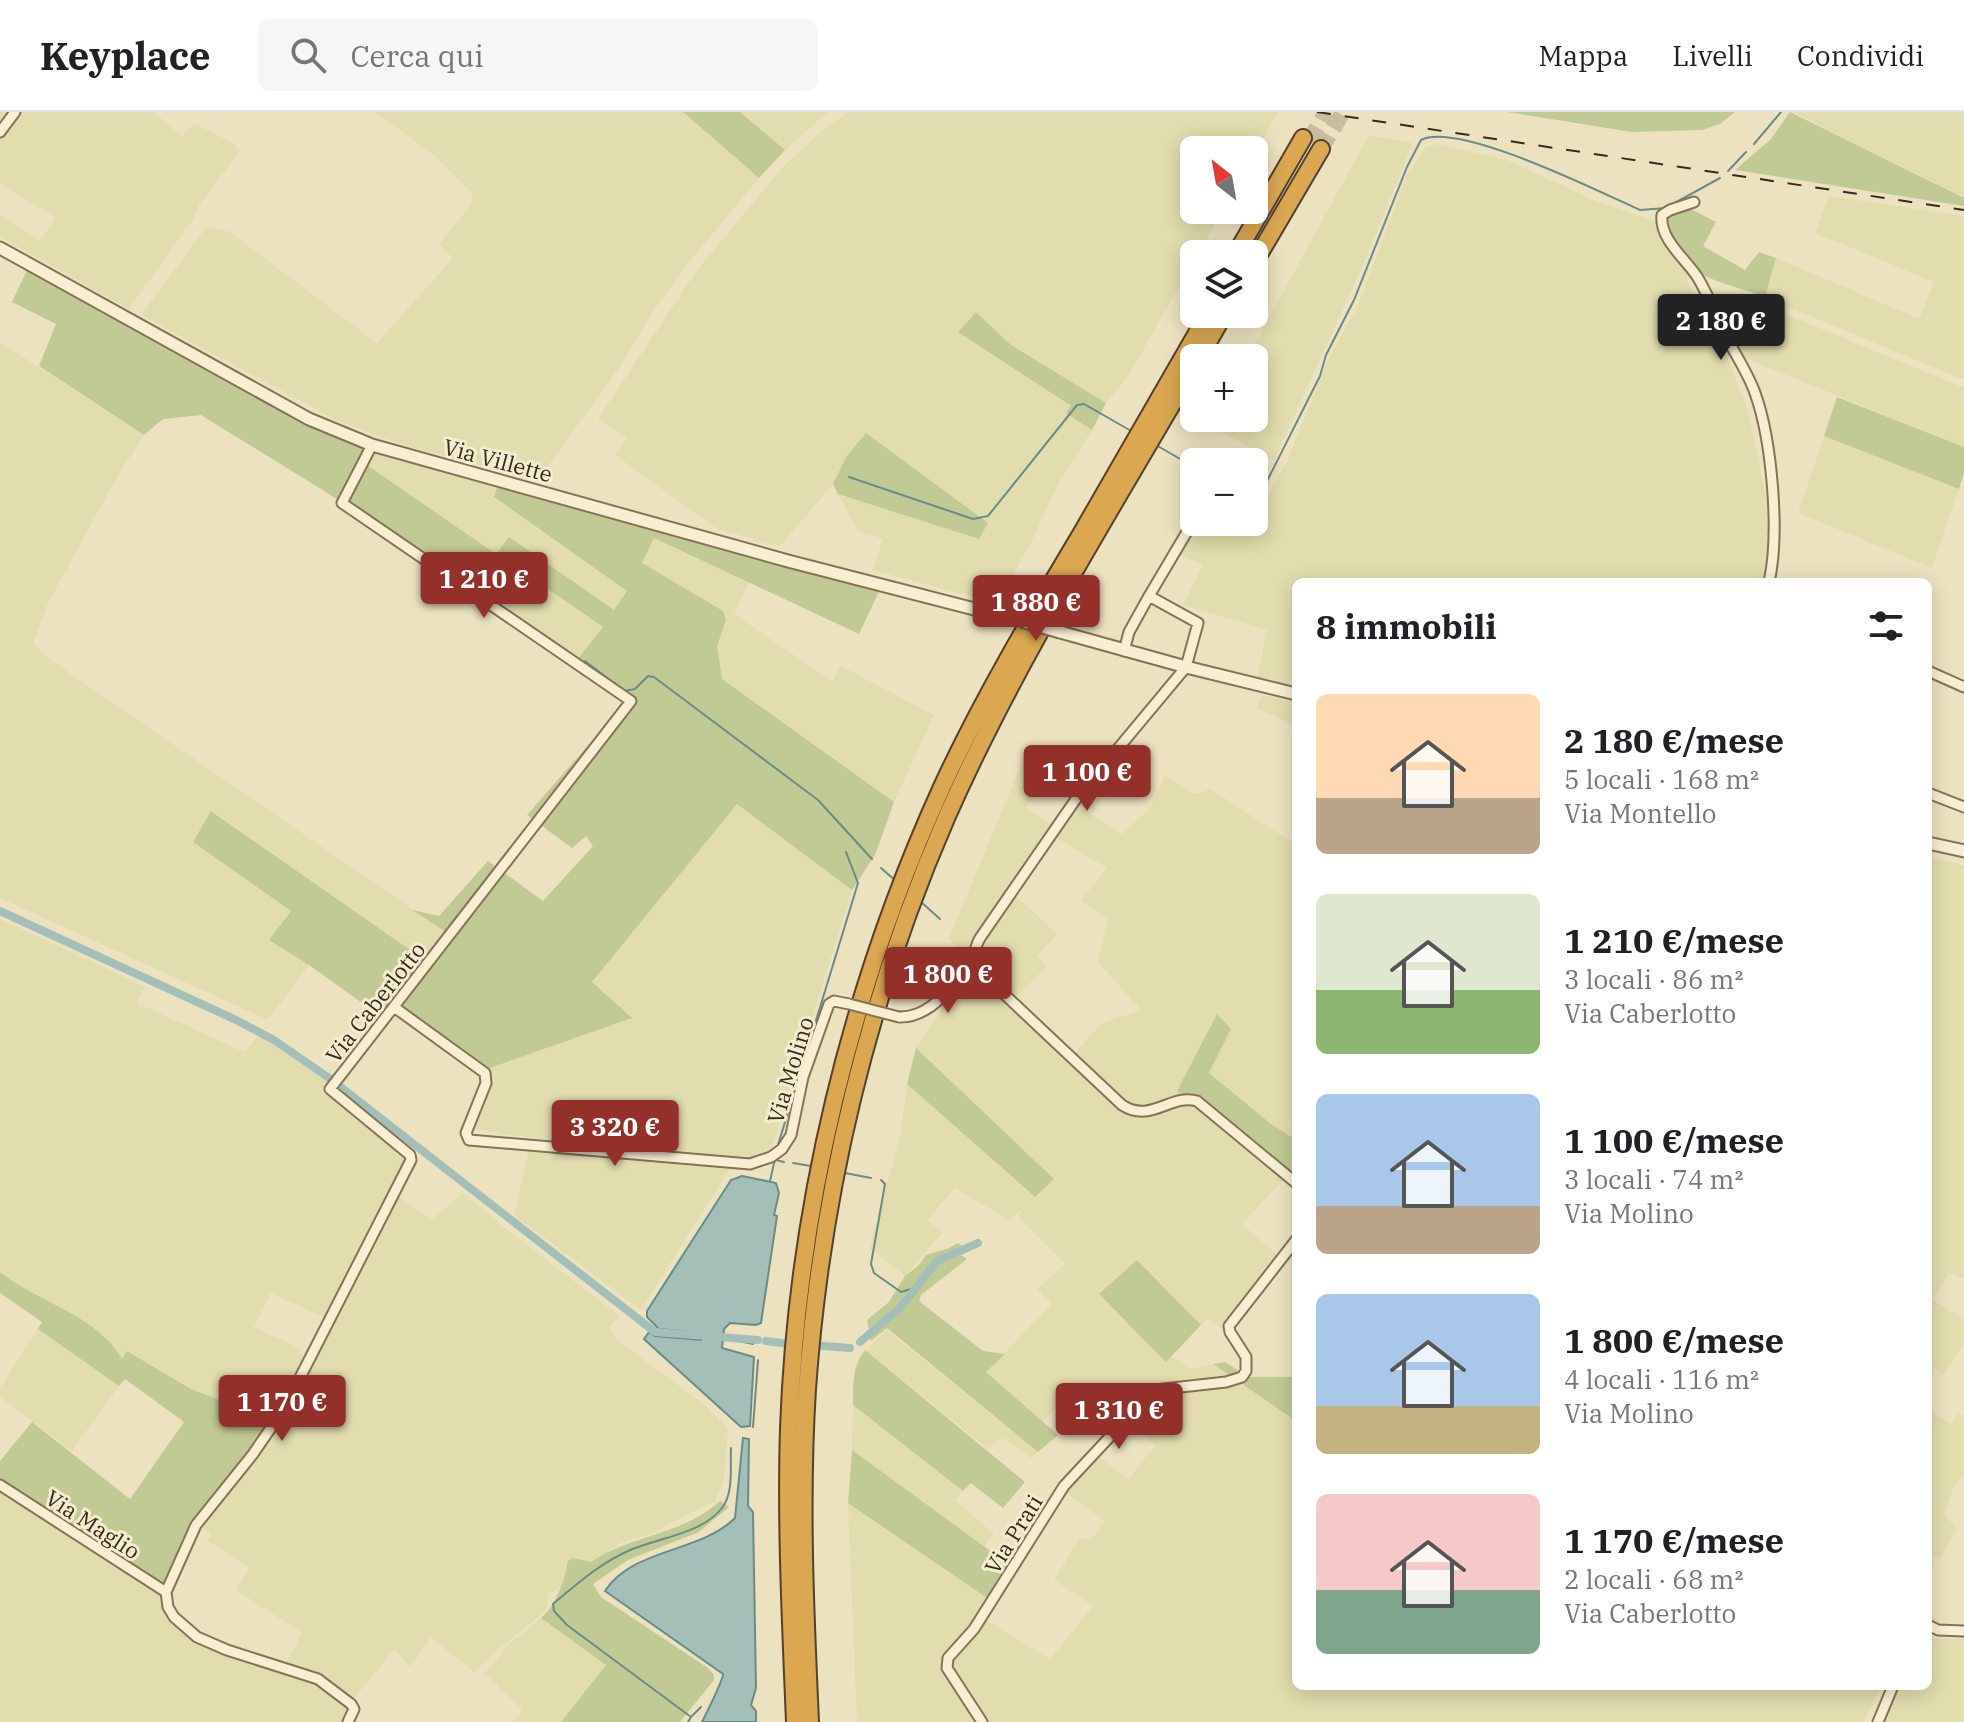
<!DOCTYPE html>
<html lang="it">
<head>
<meta charset="utf-8">
<style>
  :root { --surface:#fff; --page:#f6f6f6; --text:#202124; --muted:#757577; --line:#e0e0e0; --accent:#93302a }
  body { margin:0; font-family:"IBM Plex Serif",serif; background:var(--page); color:var(--text); height:100vh; display:flex; flex-direction:column; font-size:30px; white-space:nowrap }
  * { box-sizing:border-box; margin:0 }
  p { font-size:26px; color:var(--muted) }
  .icon { flex:none; width:44px; height:44px; fill:none; stroke:currentColor; stroke-width:2; stroke-linecap:round; stroke-linejoin:round }
  .map { position:relative; flex:1; overflow:hidden }
  .sheet { position:absolute; left:1292px; top:466px; width:640px; height:1112px; display:flex; flex-direction:column; background:var(--surface); border-radius:12px; box-shadow:0 4px 20px #0003 }
  .sheet>* { flex:none }
  .needle { width:52px; rotate:329deg }
  .controls { position:absolute; left:1180px; top:24px; display:grid; gap:16px }
  .controls a { display:grid; place-items:center; width:88px; height:88px; border-radius:12px; background:var(--surface); box-shadow:0 4px 20px #0003; font-size:40px }
  .price { position:absolute; translate:-50% -68px; padding:0 18px; border-radius:8px; background:var(--accent); color:#fff; font-size:26px; line-height:52px; filter:drop-shadow(0 2px 4px #0008) }
  .price::after { content:''; position:absolute; left:50%; top:48px; width:24px; height:18px; margin-left:-12px; background:inherit; clip-path:polygon(0 0,100% 0,50% 100%) }
  .price.selected { background:#222; color:#fff }
  ul { padding:0; list-style:none }
  li { display:flex; align-items:center; gap:24px; height:200px; padding:0 24px }
  li span { display:grid; place-items:center; flex:none; width:224px; height:160px; border-radius:12px; color:#555 }
  li>.icon { margin-inline-start:auto }
  span .icon { width:96px; height:96px; fill:#fffc; stroke-width:1 }
  li b { font-size:34px }
  h2 { display:flex; justify-content:space-between; align-items:center; height:96px; padding:0 24px; font-size:34px }
  header { display:flex; align-items:center; gap:48px; box-sizing:border-box; height:112px; padding:0 40px; background:var(--surface); border-bottom:2px solid var(--line) }
  header strong { font-size:38px }
  nav { display:flex; gap:44px; margin-inline-start:auto; font-size:28px }
  .search { width:560px; height:72px; background:var(--page); display:flex; align-items:center; gap:20px; box-sizing:border-box; padding:0 28px; border-radius:12px; color:var(--muted); font-size:30px }
  .map>svg:first-child { display:block }
  .farmland { fill:#e2ddae; fill-rule:evenodd }
  .green { fill:#c1ca94 }
  .water { fill:#a3bfb8; stroke:#6a8c86; stroke-width:2 }
  .lines { fill:none; stroke-linecap:round; stroke-linejoin:round }
  .stream { stroke:#6a8c86; stroke-width:2 }
  .canal { stroke:#a3bfb8; stroke-width:8 }
  .motorway-tunnel { stroke:#c8bd9f; stroke-width:16; stroke-dasharray:16 8; stroke-linecap:butt }
  .minor-casing { stroke:#857358; stroke-width:13 }
  .tertiary-casing { stroke:#857358; stroke-width:15 }
  .motorway-casing { stroke:#53412d; stroke-width:20 }
  .minor { stroke:#f8efd3; stroke-width:9 }
  .tertiary { stroke:#f8efd3; stroke-width:11 }
  .motorway { stroke:#dba751; stroke-width:16 }
  .rail { stroke:#352a1d; stroke-width:2; stroke-dasharray:14 14; stroke-linecap:butt }
  .minor-bridge-casing { stroke:#857358; stroke-width:13; stroke-linecap:butt }
  .tertiary-bridge-casing { stroke:#857358; stroke-width:15; stroke-linecap:butt }
  .minor-bridge { stroke:#f8efd3; stroke-width:9 }
  .tertiary-bridge { stroke:#f8efd3; stroke-width:11 }
  .labels { text-anchor:middle; dominant-baseline:central; stroke-width:6; stroke-linejoin:round; paint-order:stroke }
  .street-label { font-size:22px; fill:#352a1d; stroke:#f4eccf }
</style>
</head>
<body>
<header>
<strong>Keyplace</strong>
<div class="search"><svg class="icon" aria-label="search" viewBox="0 0 24 24"><circle cx="10" cy="10" r="6"/><path d="M15 15l6 6"/></svg>Cerca qui</div>
<nav><a>Mappa</a><a>Livelli</a><a>Condividi</a></nav>
</header>
<div class="map">
<svg width="1964" height="1610" viewBox="0 0 1964 1610">
  <rect width="100%" height="100%" fill="#ede2c0"/>
  <path class="farmland" d="M 0,0 L 154,0 L 182,25 L 194,11 L 233,31 L 240,39 L 199,93 L 194,106 L 129,197 L 0,125 L 0,104 L 40,128 L 56,106 L 0,72 Z
    M 375,0 L 683,0 L 759,66 L 686,154 L 652,201 L 619,256 L 538,368 L 403,333 L 336,308 L 141,203 L 207,114 L 230,120 L 377,231 L 453,146 L 439,133 L 441,129 L 471,93 L 473,82 L 434,43 Z
    M 740,0 L 828,0 L 785,38 Z
    M 848,0 L 1278,0 L 1254,43 L 1254,38 L 1194,38 L 1194,98 L 1223,98 L 1198,142 L 1194,142 L 1194,148 L 1129,263 L 1106,291 L 1011,233 L 976,200 L 959,220 L 1071,295 L 1067,301 L 1092,318 L 1055,378 L 1030,433 L 997,491 L 872,458 L 883,427 L 858,419 L 838,382 L 979,427 L 867,322 L 846,345 L 833,372 L 780,434 L 717,417 L 615,343 L 627,326 L 598,307 L 695,161 L 782,56 L 818,22 Z
    M 1793,0 L 1964,0 L 1964,86 Z
    M 1369,23 L 1413,31 L 1364,151 L 1274,349 L 1210,313 L 1214,306 L 1254,306 L 1254,246 L 1247,246 Z
    M 1434,32 L 1505,47 L 1595,89 L 1655,109 L 1687,160 L 1687,169 L 1726,241 L 1748,299 L 1766,385 L 1770,449 L 1761,470 L 1296,470 L 1296,578 L 1257,568 L 1267,518 L 1183,493 L 1203,453 L 1175,441 L 1194,403 L 1194,410 L 1254,410 L 1254,397 L 1263,391 L 1286,351 L 1331,241 L 1357,196 L 1408,61 L 1425,36 Z
    M 1829,84 L 1964,104 L 1964,268 L 1765,185 L 1776,146 L 1919,207 L 1934,170 L 1815,121 Z
    M 1759,191 L 1964,276 L 1964,335 L 1735,242 Z
    M 0,230 L 144,323 L 117,365 L 48,491 L 33,531 L 52,549 L 446,820 L 426,849 L 212,699 L 193,730 L 292,799 L 270,828 L 309,853 L 268,908 L 0,786 Z
    M 1824,324 L 1959,377 L 1932,456 L 1798,401 Z
    M 373,337 L 498,373 L 494,386 L 628,479 L 614,499 L 508,426 L 497,442 L 603,515 L 577,548 L 471,475 L 496,442 L 364,351 Z
    M 654,426 L 749,470 L 734,502 L 832,569 L 841,554 L 934,603 L 894,690 L 722,567 L 717,534 L 726,508 L 642,452 Z
    M 1262,583 L 1296,591 L 1296,614 L 1257,596 Z
    M 1024,646 L 1049,661 L 1026,696 L 1052,713 L 1054,719 L 1074,692 L 1122,722 L 1150,696 L 1165,664 L 1195,682 L 1211,677 L 1296,733 L 1296,1021 L 1293,1026 L 1271,1012 L 1208,961 L 1231,917 L 1218,903 L 1177,979 L 1284,1067 L 1242,1112 L 1281,1146 L 1223,1218 L 1208,1206 L 1201,1213 L 1137,1148 L 1166,1250 L 1172,1244 L 1190,1257 L 1213,1252 L 1296,1309 L 1296,1574 L 1881,1574 L 1864,1610 L 857,1610 L 848,1391 L 987,1486 L 942,1553 L 982,1506 L 1050,1547 L 1093,1494 L 1054,1468 L 1080,1426 L 1092,1428 L 1105,1409 L 1063,1379 L 1092,1340 L 1129,1367 L 1155,1333 L 1080,1275 L 1042,1310 L 986,1260 L 1052,1192 L 1037,1177 L 1065,1152 L 1018,1105 L 1022,1098 L 1009,1108 L 955,1076 L 927,1108 L 943,1120 L 905,1164 L 870,1136 L 901,1020 L 907,972 L 1034,1085 L 1053,1067 L 916,936 L 957,872 L 974,858 L 949,826 ZM 1053,724 L 1107,756 L 1081,788 L 1108,808 L 1098,850 L 1141,898 L 1102,911 L 1073,943 L 1014,887 L 1047,854 L 1037,845 L 1057,822 L 1013,781 Z
    M 737,691 L 852,778 L 772,1035 L 763,1042 L 749,1047 L 532,1026 L 473,1017 L 482,962 L 478,960 L 631,906 L 592,870 Z
    M 1928,745 L 1964,753 L 1964,1166 L 1949,1161 L 1932,1188 L 1964,1207 L 1964,1231 L 1942,1264 L 1934,1255 L 1928,1262 Z
    M 0,807 L 145,875 L 137,891 L 244,940 L 259,923 L 328,971 L 392,1024 L 413,1046 L 391,1079 L 432,1108 L 463,1081 L 510,1120 L 620,1204 L 609,1216 L 617,1228 L 705,1293 L 728,1316 L 724,1370 L 715,1389 L 651,1422 L 621,1431 L 591,1450 L 573,1446 L 568,1449 L 559,1478 L 548,1481 L 546,1499 L 497,1538 L 474,1560 L 431,1525 L 411,1555 L 394,1538 L 351,1590 L 319,1570 L 352,1597 L 345,1610 L 0,1610 L 0,1378 L 163,1482 L 180,1516 L 284,1555 L 302,1521 L 236,1478 L 250,1456 L 208,1429 L 211,1422 L 202,1415 L 278,1321 L 377,1120 L 372,1116 L 325,1206 L 271,1181 L 254,1215 L 297,1235 L 304,1247 L 274,1306 L 246,1298 L 191,1277 L 128,1239 L 122,1247 L 84,1210 L 14,1172 L 0,1160 Z
    M 529,1038 L 730,1056 L 641,1198 L 514,1103 Z
    M 38,1217 L 119,1274 L 72,1339 L 0,1285 L 0,1276 Z
    M 887,1218 L 1038,1340 L 1031,1346 L 1002,1326 L 988,1337 L 865,1238 Z
    M 853,1293 L 963,1379 L 955,1388 L 994,1422 L 984,1434 L 852,1338 Z
    M 1928,1298 L 1951,1312 L 1959,1301 L 1964,1304 L 1964,1362 L 1954,1375 L 1944,1402 L 1957,1417 L 1940,1446 L 1928,1440 Z
    M 541,1506 L 606,1553 L 561,1610 L 513,1610 L 522,1597 L 485,1562 L 508,1533 Z
    M 1932,1527 L 1964,1527 L 1964,1610 L 1876,1610 L 1895,1574 L 1928,1574 L 1928,1531 Z"/>
  <path class="green" d="M 683,0 L 740,0 L 785,38 L 759,66 Z
    M 1507,0 L 1735,0 L 1720,12 L 1702,18 L 1632,20 Z
    M 1790,0 L 1964,86 L 1964,94 L 1735,58 L 1771,27 Z
    M 1687,95 L 1716,110 L 1703,134 L 1745,158 L 1759,140 L 1776,146 L 1765,185 C 1748,178 1714,170 1699,161 C 1686,152 1662,118 1667,102 Z
    M 28,156 L 373,337 L 364,351 L 496,442 L 509,425 L 614,498 L 627,479 L 494,385 L 498,373 L 881,475 L 859,522 L 654,426 L 642,451 L 723,499 L 726,508 L 717,534 L 722,567 L 894,690 L 875,743 L 852,778 L 737,692 L 592,870 L 632,906 L 487,957 L 393,887 L 379,903 L 309,853 L 269,828 L 291,799 L 193,730 L 211,699 L 426,849 L 446,820 L 412,798 L 439,804 L 488,749 L 543,789 L 593,734 L 586,724 L 572,736 L 527,703 L 625,591 L 577,548 L 603,515 L 497,442 L 471,475 L 321,377 L 201,303 L 163,307 L 144,323 L 39,254 L 56,212 L 12,190 Z
    M 976,200 L 1011,233 L 1106,291 L 1092,318 L 1066,301 L 1071,294 L 958,220 Z
    M 1837,285 L 1964,335 L 1964,361 L 1959,377 L 1824,324 Z
    M 866,321 L 988,411 L 979,427 L 838,382 L 833,372 L 846,345 Z
    M 1217,902 L 1231,917 L 1209,961 L 1271,1012 L 1296,1028 L 1296,1054 L 1284,1067 L 1177,979 Z
    M 916,936 L 1054,1067 L 1035,1085 L 907,972 Z
    M 958,1131 L 967,1137 L 950,1146 L 961,1143 L 967,1147 L 921,1183 L 919,1189 L 983,1239 L 1005,1242 L 986,1260 L 1058,1323 L 1038,1340 L 887,1216 L 871,1229 L 867,1208 L 889,1190 L 905,1164 L 919,1153 L 926,1143 L 949,1136 Z
    M 1137,1148 L 1201,1213 L 1166,1250 L 1099,1182 Z
    M 0,1160 C 37,1190 97,1203 122,1247 L 127,1239 L 191,1277 L 246,1298 L 274,1306 L 248,1345 L 196,1411 L 163,1482 L 0,1378 L 0,1349 L 32,1310 L 130,1387 L 184,1310 L 125,1267 L 119,1274 L 38,1217 L 42,1210 L 0,1181 Z
    M 865,1238 L 1025,1370 L 1003,1396 L 971,1371 L 963,1379 L 853,1293 C 853,1273 852,1254 865,1238 Z
    M 1225,1250 L 1248,1265 L 1296,1265 L 1296,1309 L 1213,1252 Z
    M 852,1338 L 1007,1451 L 987,1486 L 848,1391 Z
    M 720,1389 L 729,1395 L 699,1420 L 628,1448 L 593,1472 L 601,1485 L 708,1556 L 714,1563 L 714,1568 L 680,1610 L 561,1610 L 606,1553 L 541,1506 C 557,1493 564,1468 568,1449 L 573,1446 L 591,1450 C 630,1423 683,1423 720,1389 Z"/>
  <path class="water" d="M 742,1064 L 776,1071 L 779,1081 L 774,1103 L 777,1104 L 761,1211 L 756,1213 L 730,1211 L 724,1217 L 722,1236 L 754,1245 L 750,1314 L 741,1315 L 644,1227 L 649,1220 L 655,1224 L 701,1228 L 701,1221 L 659,1217 L 647,1205 L 647,1199 L 731,1068 Z
    M 743,1326 L 749,1327 L 748,1394 L 753,1400 L 756,1576 L 751,1593 L 756,1599 L 756,1610 L 702,1610 C 706,1602 723,1568 723,1562 L 605,1479 C 633,1436 700,1441 735,1406 Z"/>
  <g class="lines">
    <path class="stream" d="M 1754,32 L 1781,0
      M 1728,59 L 1746,40
      M 1671,93 L 1720,66
      M 1156,333 L 1194,355
      M 849,365 L 973,407 L 988,404 L 1077,293 L 1084,292 L 1133,320
      M 1254,385 L 1264,375 L 1320,264 L 1326,243 L 1354,188 L 1407,55 L 1421,28 C 1458,9 1600,80 1640,98 L 1666,96
      M 585,549 L 619,575
      M 624,579 L 635,577 L 648,564 L 654,565 L 818,688 L 872,747
      M 881,756 L 897,770
      M 920,789 L 940,807
      M 778,1033 L 858,771 L 846,740
      M 776,1048 L 784,1050
      M 793,1051 L 811,1054
      M 845,1061 L 871,1066
      M 881,1068 L 885,1072 L 871,1152 L 874,1161 L 901,1180 L 914,1176
      M 770,1069 L 775,1047
      M 729,1227 L 753,1232
      M 753,1315 L 758,1248
      M 692,1604 L 701,1595
      M 688,1610 L 691,1605 L 567,1513 L 554,1499 L 553,1492 C 577,1472 599,1452 628,1439 C 657,1426 702,1422 722,1396 C 734,1381 730,1353 731,1336"/>
    <path class="canal" d="M 0,799 L 236,908 L 274,928 L 329,966 L 655,1220 L 758,1228
      M 766,1229 L 797,1233
      M 860,1230 L 899,1197 L 937,1149 L 978,1131
      M 811,1233 L 850,1236"/>
    <path class="motorway-tunnel" d="M 1309,29 L 1326,0
      M 1321,37 L 1343,0"/>
    <g class="minor-casing">
      <path id="minor" d="M 0,20 L 15,0
        M 1694,90 L 1670,98 L 1662,103 C 1659,127 1686,147 1698,166 C 1710,187 1720,210 1730,232 C 1739,248 1749,264 1755,281 C 1772,328 1780,422 1769,470
        M 1194,408 L 1149,484 L 1198,511 L 1186,555 L 1076,687 L 980,826 C 971,842 974,853 987,866 L 1122,993 C 1151,1012 1171,981 1197,989 L 1296,1071
        M 1124,539 L 1129,520 L 1149,484
        M 1928,559 L 1964,575
        M 1928,681 L 1964,695
        M 394,895 L 485,961 L 486,971 L 466,1021 L 469,1028 L 750,1052 L 771,1045 L 782,1037 L 791,1023 L 803,965 L 829,892 L 834,889 L 849,892
        M 899,905 C 933,906 952,871 975,851
        M 0,1373 L 166,1480
        M 1928,1513 L 1938,1518 L 1964,1519
        M 348,1610 L 354,1597 L 351,1592 L 318,1567 L 227,1538 L 197,1525 L 174,1505 L 168,1495 L 166,1480 L 196,1413 L 253,1342 L 284,1297 L 411,1048 L 410,1043 L 330,977 L 631,589 L 342,391 L 372,333
        M 982,1610 L 947,1556 L 948,1546 L 974,1517 L 1064,1374 L 1145,1287 L 1163,1277 L 1226,1270 L 1242,1265 L 1246,1259 L 1246,1245 L 1230,1220 L 1229,1214 L 1296,1128
        M 1878,1610 L 1893,1574"/>
    </g>
    <g class="tertiary-casing">
      <path id="tertiary" d="M 0,136 L 309,307 L 372,333 L 788,449 L 1021,509
        M 1060,520 L 1186,555 L 1296,582
        M 1928,731 L 1964,739"/>
    </g>
    <g class="motorway-casing">
      <path id="motorway" d="M 1236,142 L 1303,26
        M 1254,151 L 1321,37
        M 1199,246 L 1224,202
        M 795,1610 C 791,1512 786,1414 789,1316 C 797,1096 851,875 942,675 C 982,588 1031,506 1080,424 C 1123,350 1165,276 1208,202
        M 810,1610 C 805,1499 800,1388 807,1277 C 821,1080 868,885 947,704 C 1016,548 1109,402 1194,254"/>
    </g>
    <use href="#minor" class="minor"/>
    <use href="#tertiary" class="tertiary"/>
    <use href="#motorway" class="motorway"/>
    <path class="rail" d="M 1317,0 L 1964,98"/>
    <g class="minor-bridge-casing">
      <path id="minor-bridge" d="M 849,892 L 899,905"/>
    </g>
    <g class="tertiary-bridge-casing">
      <path id="tertiary-bridge" d="M 1021,509 L 1060,520"/>
    </g>
    <use href="#minor-bridge" class="minor-bridge"/>
    <use href="#tertiary-bridge" class="tertiary-bridge"/>
  </g>
  <g class="labels">
    <g class="street-label">
      <text transform="translate(498 348) rotate(15)">Via Villette</text>
      <text transform="translate(375 890) rotate(-52)">Via Caberlotto</text>
      <text transform="translate(790 958) rotate(-73)">Via Molino</text>
      <text transform="translate(93 1412) rotate(33)">Via Maglio</text>
      <text transform="translate(1013 1422) rotate(-58)">Via Prati</text>
    </g>
  </g>
</svg>
<div class="controls">
<a><svg class="needle" viewBox="-14 -14 28 28"><path d="M0-13l5 13h-10z" fill="#e53935"/><path d="M0 13l5-13h-10z" fill="#757577"/></svg></a>
<a><svg class="icon" aria-label="layers" viewBox="0 0 24 24"><path d="M12 4l9 5-9 5-9-5zM3 14l9 5 9-5"/></svg></a>
<a>+</a>
<a>−</a>
</div>
<b class="price selected" style="left:1721px;top:250px">2 180 €</b>
<b class="price" style="left:484px;top:508px">1 210 €</b>
<b class="price" style="left:1036px;top:531px">1 880 €</b>
<b class="price" style="left:1087px;top:701px">1 100 €</b>
<b class="price" style="left:948px;top:903px">1 800 €</b>
<b class="price" style="left:615px;top:1056px">3 320 €</b>
<b class="price" style="left:282px;top:1331px">1 170 €</b>
<b class="price" style="left:1119px;top:1339px">1 310 €</b>
<section class="sheet">
<h2>8 immobili<svg class="icon" aria-label="filters" viewBox="0 0 24 24"><path d="M4 7h16M4 17h16"/><circle cx="9" cy="7" r="2"/><circle cx="15" cy="17" r="2"/></svg></h2>
<ul>
<li><span style="background:linear-gradient(#ffd9b3 65%,#b9a48a 0)"><svg class="icon" aria-label="home" viewBox="0 0 24 24"><path d="M3 11l9-7 9 7M6 9v11h12V9"/></svg></span><div><b>2 180 €/mese</b><p>5 locali · 168 m²</p><p>Via Montello</p></div></li>
<li><span style="background:linear-gradient(#dfe7d0 60%,#8fb573 0)"><svg class="icon" aria-label="home" viewBox="0 0 24 24"><path d="M3 11l9-7 9 7M6 9v11h12V9"/></svg></span><div><b>1 210 €/mese</b><p>3 locali · 86 m²</p><p>Via Caberlotto</p></div></li>
<li><span style="background:linear-gradient(#a9c7e8 70%,#b9a48a 0)"><svg class="icon" aria-label="home" viewBox="0 0 24 24"><path d="M3 11l9-7 9 7M6 9v11h12V9"/></svg></span><div><b>1 100 €/mese</b><p>3 locali · 74 m²</p><p>Via Molino</p></div></li>
<li><span style="background:linear-gradient(#a9c7e8 70%,#c2b280 0)"><svg class="icon" aria-label="home" viewBox="0 0 24 24"><path d="M3 11l9-7 9 7M6 9v11h12V9"/></svg></span><div><b>1 800 €/mese</b><p>4 locali · 116 m²</p><p>Via Molino</p></div></li>
<li><span style="background:linear-gradient(#f6c9c9 60%,#7fa58c 0)"><svg class="icon" aria-label="home" viewBox="0 0 24 24"><path d="M3 11l9-7 9 7M6 9v11h12V9"/></svg></span><div><b>1 170 €/mese</b><p>2 locali · 68 m²</p><p>Via Caberlotto</p></div></li>
</ul>
</section>
</div>
</body>
</html>
